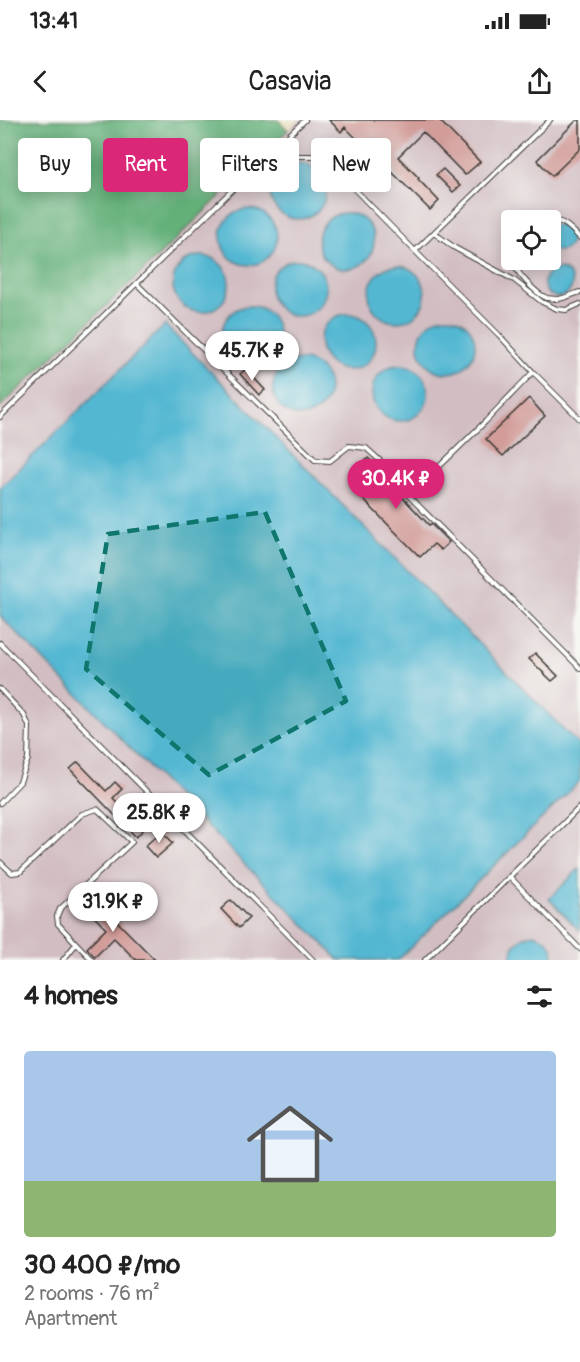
<!DOCTYPE html>
<html lang="en">
<head>
<meta charset="utf-8">
<style>
  :root { --surface:#fff; --page:#f6f6f6; --text:#222; --muted:#767676; --accent:#db2777 }
  body { margin:0; font-family:Pangolin,sans-serif; background:var(--page); color:var(--text); height:100vh; display:flex; flex-direction:column; font-size:22px; white-space:nowrap }
  * { box-sizing:border-box; margin:0 }
  p { font-size:20px; color:var(--muted) }
  .icon { flex:none; width:33px; height:33px; fill:none; stroke:currentColor; stroke-width:2; stroke-linecap:round; stroke-linejoin:round }
  .map { position:relative; height:840px; overflow:hidden }
  .drawer { display:flex; flex-direction:column; background:var(--surface); flex:1 }
  .drawer>* { flex:none }
  .top-card { position:absolute; left:18px; top:18px; width:544px; height:54px; display:flex; gap:12px }
  .buttons { position:absolute; left:501px; top:90px; display:grid; gap:12px }
  .buttons a { display:grid; place-items:center; width:60px; height:60px; border-radius:6px; background:var(--surface); box-shadow:0 3px 15px #0003; font-size:30px }
  .price { position:absolute; translate:-50% -51px; padding:0 14px; border-radius:21px; background:#fff; color:#222; font-size:20px; line-height:39px; filter:drop-shadow(0 2px 3px #0008) }
  .price::after { content:''; position:absolute; left:50%; top:36px; width:18px; height:14px; margin-left:-9px; background:inherit; clip-path:polygon(0 0,100% 0,50% 100%) }
  .price.on { background:var(--accent); color:#fff }
  ul { padding:0; list-style:none }
  li { display:grid; align-content:center; gap:12px; height:318px; padding:0 24px }
  li span { display:grid; place-items:center; height:186px; border-radius:6px; color:#555 }
  li>.icon { margin-inline-start:auto }
  span .icon { width:108px; height:108px; fill:#fffc; stroke-width:1 }
  li b { font-size:26px }
  h2 { display:flex; justify-content:space-between; align-items:center; height:72px; padding:0 24px; font-size:26px }
  .tag { padding:0 21px; border-radius:6px; background:var(--surface); box-shadow:0 3px 15px #0003; font-size:21px; line-height:54px }
  .tag.on { background:var(--accent); color:#fff }
  .status { display:flex; justify-content:space-between; align-items:center; height:42px; padding:0 30px; background:var(--surface); direction:ltr }
  .status svg { height:16px; fill:currentColor }
  header { display:flex; justify-content:space-between; align-items:center; height:78px; padding:0 24px; background:var(--surface); font-size:27px; font-weight:600 }
  .map>svg:first-child { display:block }
  .industrial { fill:#d2bec2; fill-rule:evenodd }
  .forest { fill:#64b079; stroke:#40664a; stroke-width:1.5 }
  .water { fill:#53b7d2; stroke:#386a77; stroke-width:1.5 }
  .building { fill:#d29c99 }
  .lines { fill:none; stroke-linecap:round; stroke-linejoin:round }
  .lane-casing { stroke:#3b3934; stroke-width:6 }
  .lane { stroke:#fff; stroke-width:4 }
  .marked { fill:#0f766e; fill-opacity:0.2; stroke:#0f766e; stroke-width:4.5; stroke-dasharray:12 8; stroke-linejoin:round }
</style>
</head>
<body>
<div class="status"><b>13:41</b><svg viewBox="0 0 49 12"><path d="M0 12V9h3v3zM5 12V6h3v6zM10 12V3h3v9zM15 12V0h3v12zM26 1h20v11H26zM47 4h2v5h-2z"/></svg></div>
<header><svg class="icon" aria-label="back" viewBox="0 0 24 24"><path d="M15 5l-7 7 7 7"/></svg>Casavia<svg class="icon" aria-label="share" viewBox="0 0 24 24"><path d="M12 15V3M7 8l5-5 5 5M5 13v7h14v-7"/></svg></header>
<div class="map">
<svg width="580" height="840" viewBox="0 0 580 840">
  <rect width="100%" height="100%" fill="#f6f6f2"/>
  <filter id="ink" filterUnits="userSpaceOnUse"><feTurbulence type="fractalNoise" baseFrequency=".0167" numOctaves="2"/><feDisplacementMap in="SourceGraphic" scale="12" xChannelSelector="R" yChannelSelector="G"/><feConvolveMatrix kernelMatrix="1 2 1 2 8 2 1 2 1" color-interpolation-filters="sRGB"/></filter>
  <filter id="wash" filterUnits="userSpaceOnUse"><feTurbulence type="fractalNoise" baseFrequency=".008" numOctaves="4" result="noise"/><feDisplacementMap in="SourceGraphic" scale="24" xChannelSelector="R" yChannelSelector="G"/><feGaussianBlur stdDeviation="1.35" result="paint"/><feColorMatrix in="noise" values="0 0 0 0 0 0 0 0 0 0 0 0 0 0 0 0 0 1.4 0 .05"/><feComposite in="paint" operator="in"/></filter>
  <g filter="url(#wash)">
    <rect width="100%" height="100%" fill="#e8e0bc"/>
    <path class="industrial" d="M 298,0 L 580,0 L 580,840 L 0,840 L 0,287 L 228,70 ZM 512,100 L 550,100 L 550,140 L 512,140 Z"/>
    <path class="forest" d="M 0,0 L 278,0 L 288,10 L 171,124 L 0,287 Z"/>
    <path class="water" d="M270 71a28 28 0 1 1 56 0a28 28 0 1 1-56 0Z
      M221 117a28 28 0 1 1 56 0a28 28 0 1 1-56 0Z
      M318 121a28 28 0 1 1 56 0a28 28 0 1 1-56 0Z
      M 559,104 C 580,109 572,139 551,129 L 551,107 Z
      M173 164a28 28 0 1 1 56 0a28 28 0 1 1-56 0Z
      M270 168a28 28 0 1 1 56 0a28 28 0 1 1-56 0Z
      M369 174a28 28 0 1 1 56 0a28 28 0 1 1-56 0Z
      M544 163a14 14 0 1 1 28 0a14 14 0 1 1-28 0Z
      M222 214a28 28 0 1 1 56 0a28 28 0 1 1-56 0Z
      M320 222a28 28 0 1 1 56 0a28 28 0 1 1-56 0Z
      M419 225a28 28 0 1 1 56 0a28 28 0 1 1-56 0Z
      M 165,205 L 580,626 L 580,661 L 398,840 L 339,840 L 0,496 L 0,368 Z
      M273 268a28 28 0 1 1 56 0a28 28 0 1 1-56 0Z
      M372 273a28 28 0 1 1 56 0a28 28 0 1 1-56 0Z
      M 580,748 L 580,811 L 549,779 Z
      M 533,814 C 547,818 555,825 554,840 L 512,840 C 510,825 520,817 533,814 Z"/>
    <g id="blocks">
      <path class="building" d="M 329,0 L 439,0 L 480,42 L 465,55 L 423,12 L 398,37 L 419,58 L 418,59 L 439,81 L 430,90 L 373,33 L 372,34 L 345,7 L 341,12 Z
        M 577,0 L 580,0 L 580,29 L 552,56 L 537,40 Z
        M 443,49 L 460,66 L 453,72 L 436,55 Z
        M 246,249 L 265,270 L 259,275 L 240,254 Z
        M 529,278 L 545,296 L 503,336 L 486,319 Z
        M 368,338 L 387,357 L 385,359 L 429,405 L 431,404 L 449,422 L 441,430 L 434,424 L 420,437 L 350,366 L 363,354 L 358,348 Z
        M 535,533 L 558,556 L 552,561 L 529,539 Z
        M 78,642 L 106,671 L 115,662 L 122,669 L 113,678 L 143,710 L 136,717 L 70,649 Z
        M 162,711 L 173,723 L 156,738 L 145,726 Z
        M 91,775 L 155,840 L 136,840 L 114,818 L 95,837 L 87,828 L 106,809 L 82,784 Z
        M 231,780 L 249,798 L 239,808 L 221,789 Z"/>
    </g>
  </g>
  <g filter="url(#ink)">
    <use href="#blocks" fill-opacity="0" stroke="#3b3934" stroke-width="1.5"/>
    <g class="lines">
      <g class="lane-casing">
        <path id="lane" d="M 267,36 L 305,0
          M 549,100 C 563,99 571,109 580,118
          M 434,113 L 455,128 L 514,160 L 542,182 L 557,189 L 566,190 L 580,184
          M 415,131 L 499,215 L 533,252 L 580,299
          M 513,140 C 514,151 536,174 547,178 C 548,178 556,179 557,179 C 565,179 572,174 580,172
          M 137,164 L 315,340 L 330,341 L 349,326 L 366,328 L 386,346 L 409,376 L 580,548
          M 0,297 L 267,36 L 322,36 L 415,131 L 550,0
          M 409,376 L 486,301 L 533,252
          M 0,523 L 313,840
          M 0,569 L 24,595 L 29,606 L 28,639 L 20,662 L 0,683
          M 0,742 L 12,753 L 20,752 L 82,694 L 97,689 L 132,722 L 60,789 L 57,796 L 58,804 L 92,840
          M 510,757 L 580,829
          M 63,840 L 76,824
          M 425,840 L 580,687"/>
      </g>
      <use href="#lane" class="lane"/>
    </g>
  </g>
  <path class="marked" d="M 265,392 L 346,581 L 209,655 L 86,549 L 108,414 Z"/>
</svg>
<div class="buttons">
<a><svg class="icon" aria-label="locate" viewBox="0 0 24 24"><circle cx="12" cy="12" r="6"/><path d="M12 2v4M12 18v4M2 12h4M18 12h4"/></svg></a>
</div>
<b class="price" style="left:252px;top:262px">45.7K ₽</b>
<b class="price on" style="left:396px;top:390px">30.4K ₽</b>
<b class="price" style="left:159px;top:724px">25.8K ₽</b>
<b class="price" style="left:113px;top:813px">31.9K ₽</b>
<div class="top-card">
<a class="tag">Buy</a>
<a class="tag on">Rent</a>
<a class="tag">Filters</a>
<a class="tag">New</a>
</div>
</div>
<section class="drawer">
<h2>4 homes<svg class="icon" aria-label="filters" viewBox="0 0 24 24"><path d="M4 7h16M4 17h16"/><circle cx="9" cy="7" r="2"/><circle cx="15" cy="17" r="2"/></svg></h2>
<ul>
<li><span style="background:linear-gradient(#a9c7e8 70%,#8fb573 0)"><svg class="icon" aria-label="home" viewBox="0 0 24 24"><path d="M3 11l9-7 9 7M6 9v11h12V9"/></svg></span><div><b>30 400 ₽/mo</b><p>2 rooms · 76 m²</p><p>Apartment</p></div></li>
</ul>
</section>
</body>
</html>
